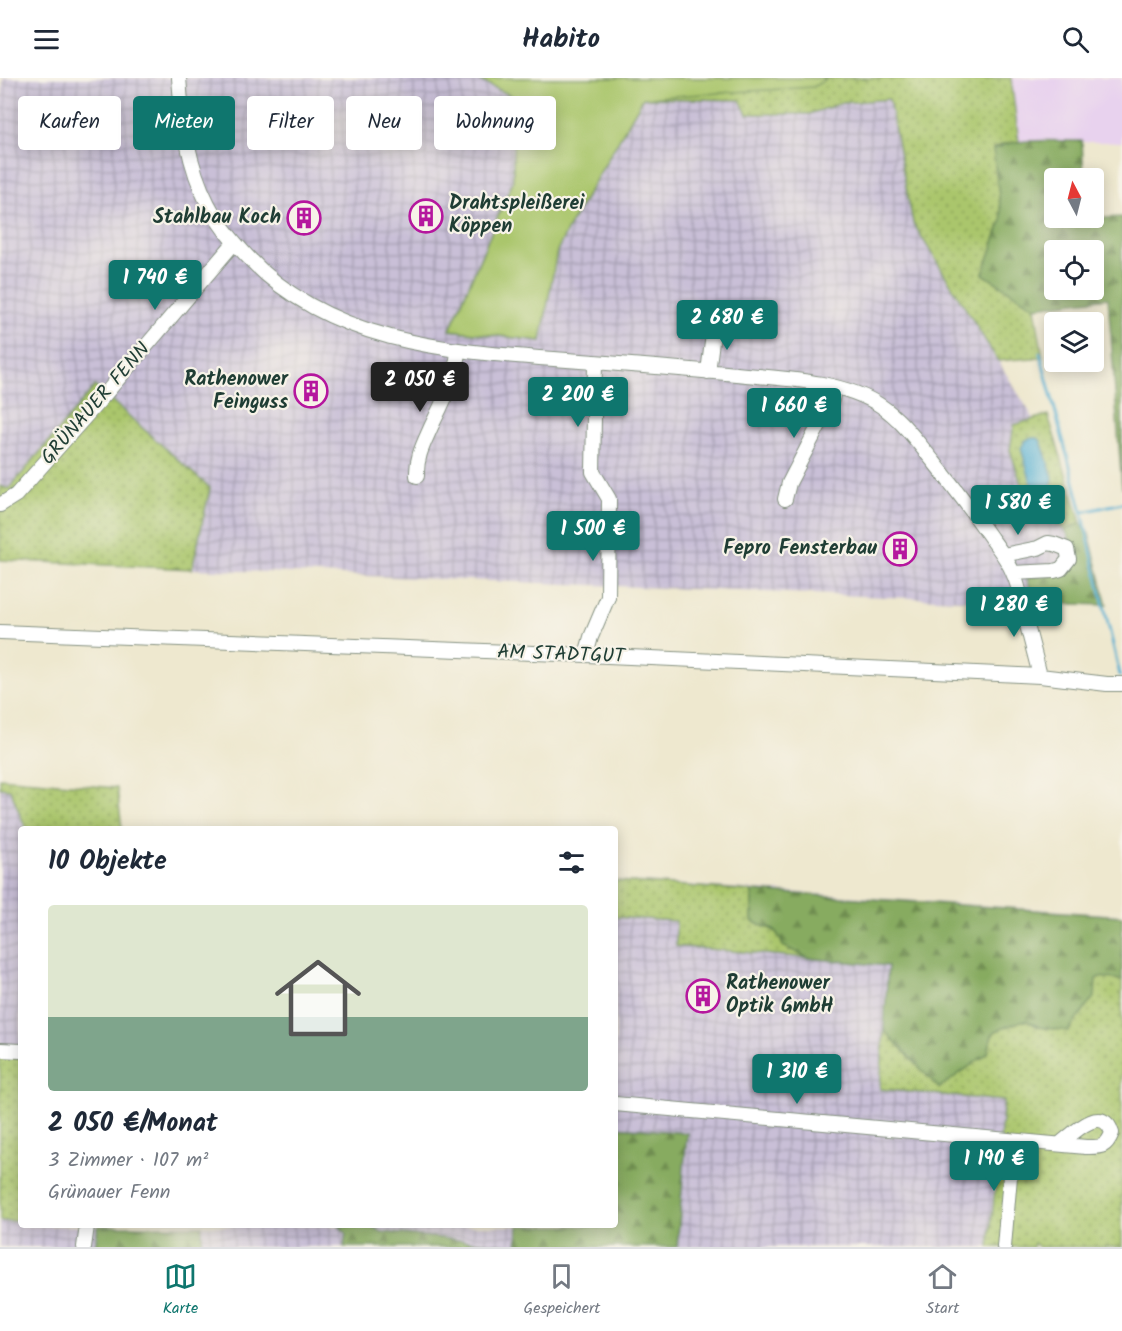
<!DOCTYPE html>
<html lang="de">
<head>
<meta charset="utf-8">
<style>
  :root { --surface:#fff; --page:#f6f6f7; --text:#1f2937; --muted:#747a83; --line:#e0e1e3; --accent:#0f766e }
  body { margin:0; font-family:Kalam,sans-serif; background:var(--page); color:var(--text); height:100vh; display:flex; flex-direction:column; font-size:22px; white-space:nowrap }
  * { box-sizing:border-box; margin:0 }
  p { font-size:20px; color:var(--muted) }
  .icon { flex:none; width:33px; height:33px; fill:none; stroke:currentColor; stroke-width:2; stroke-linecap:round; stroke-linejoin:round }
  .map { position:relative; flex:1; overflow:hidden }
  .side { position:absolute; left:18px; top:748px; width:600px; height:402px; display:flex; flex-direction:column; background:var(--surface); border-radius:6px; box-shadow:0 3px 15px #0003 }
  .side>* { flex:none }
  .banner { position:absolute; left:18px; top:18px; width:600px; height:54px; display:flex; gap:12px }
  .needle { width:39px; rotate:353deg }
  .fabs { position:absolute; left:1044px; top:90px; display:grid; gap:12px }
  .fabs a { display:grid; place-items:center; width:60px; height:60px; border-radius:6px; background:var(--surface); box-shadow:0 3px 15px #0003; font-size:30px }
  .price { position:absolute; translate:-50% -51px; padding:0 14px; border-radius:6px; background:var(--accent); color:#fff; font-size:20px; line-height:39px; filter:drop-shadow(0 2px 3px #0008) }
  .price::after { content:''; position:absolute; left:50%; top:36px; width:18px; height:14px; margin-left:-9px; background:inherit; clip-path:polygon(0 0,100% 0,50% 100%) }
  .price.active { background:#222; color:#fff }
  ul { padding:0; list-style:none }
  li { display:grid; align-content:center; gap:12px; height:318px; padding:0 30px }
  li+li { border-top:2px solid var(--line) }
  li span { display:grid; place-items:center; height:186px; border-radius:6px; color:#555 }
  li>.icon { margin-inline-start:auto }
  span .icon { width:108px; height:108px; fill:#fffc; stroke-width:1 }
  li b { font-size:26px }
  h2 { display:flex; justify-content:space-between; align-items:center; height:72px; padding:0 30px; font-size:26px }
  .tag { padding:0 21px; border-radius:6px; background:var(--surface); box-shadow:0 3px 15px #0003; font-size:21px; line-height:54px }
  .tag.active { background:var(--accent); color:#fff }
  header { display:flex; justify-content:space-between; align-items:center; height:78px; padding:0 30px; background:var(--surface); font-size:27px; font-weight:700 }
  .dock { display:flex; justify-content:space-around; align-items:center; height:84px; border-top:2px solid var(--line); background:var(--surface); font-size:16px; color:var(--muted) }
  .dock a { display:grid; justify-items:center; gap:3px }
  .dock .active { color:var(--accent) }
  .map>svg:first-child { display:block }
  .built { fill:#e8d2ee }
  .industrial { fill:url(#industrial-grid) }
  .grass { fill:url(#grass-dots); stroke:#648250; stroke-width:1.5 }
  .forest { fill:url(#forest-firs); stroke:#53744a; stroke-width:1.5; fill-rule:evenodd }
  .green { fill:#aac66c; stroke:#648250; stroke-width:1.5 }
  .water { fill:#53aed1; stroke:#397682; stroke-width:1.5 }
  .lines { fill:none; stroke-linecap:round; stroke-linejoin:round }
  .stream { stroke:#53aed1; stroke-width:3 }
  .minor-casing { stroke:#869282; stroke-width:16 }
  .minor { stroke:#fff; stroke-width:14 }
  .labels { text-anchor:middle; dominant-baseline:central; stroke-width:4.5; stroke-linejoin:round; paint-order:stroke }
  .poi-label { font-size:20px; font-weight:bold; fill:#1f3d34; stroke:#f7f3e8; text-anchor:end }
  .street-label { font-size:20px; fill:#1f3d34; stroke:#f7f3e8 }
</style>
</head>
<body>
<header><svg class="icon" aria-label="menu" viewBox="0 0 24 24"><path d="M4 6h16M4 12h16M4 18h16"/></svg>Habito<svg class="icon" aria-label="search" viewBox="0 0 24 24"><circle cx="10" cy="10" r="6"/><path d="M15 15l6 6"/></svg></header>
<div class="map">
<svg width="1122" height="1169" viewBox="0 0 1122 1169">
  <defs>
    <pattern id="industrial-grid" width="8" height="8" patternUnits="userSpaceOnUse" patternTransform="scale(1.5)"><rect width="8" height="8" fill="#c9bfd7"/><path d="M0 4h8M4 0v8" fill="none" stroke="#a39caf"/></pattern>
    <pattern id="grass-dots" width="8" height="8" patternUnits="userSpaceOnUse" patternTransform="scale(1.5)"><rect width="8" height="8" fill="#aac66c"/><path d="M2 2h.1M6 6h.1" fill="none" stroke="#8aa25a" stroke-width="1.8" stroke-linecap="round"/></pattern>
    <pattern id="forest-firs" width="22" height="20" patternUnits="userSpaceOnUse" patternTransform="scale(1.5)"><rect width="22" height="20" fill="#87ab60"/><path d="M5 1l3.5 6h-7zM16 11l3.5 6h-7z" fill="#6e8c50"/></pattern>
  </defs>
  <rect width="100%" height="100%" fill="#f7f3e8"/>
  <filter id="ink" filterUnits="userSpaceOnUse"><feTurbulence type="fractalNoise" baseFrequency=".0167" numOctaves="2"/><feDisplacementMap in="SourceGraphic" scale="12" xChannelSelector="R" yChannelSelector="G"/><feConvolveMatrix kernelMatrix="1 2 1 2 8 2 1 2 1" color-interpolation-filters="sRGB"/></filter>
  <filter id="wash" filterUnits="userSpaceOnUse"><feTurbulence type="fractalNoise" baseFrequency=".008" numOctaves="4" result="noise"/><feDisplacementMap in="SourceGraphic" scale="24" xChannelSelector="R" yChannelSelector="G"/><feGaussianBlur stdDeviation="1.35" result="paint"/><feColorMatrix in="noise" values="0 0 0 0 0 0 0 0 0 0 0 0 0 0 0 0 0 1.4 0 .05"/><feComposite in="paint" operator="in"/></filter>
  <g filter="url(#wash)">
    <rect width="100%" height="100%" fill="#eee8cf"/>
    <path class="built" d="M 1011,0 L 1122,0 L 1122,64 L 1019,64 Z"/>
    <path class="industrial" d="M 3,0 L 475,0 L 514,19 L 513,103 L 451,252 L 541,262 L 557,173 L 572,143 L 643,20 L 741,22 L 747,36 L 809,36 L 842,25 L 889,21 L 913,145 L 1034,341 L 1014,347 L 1027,423 L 1065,452 L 1078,477 L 1066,496 L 1027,499 L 1034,525 L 192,491 L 210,410 L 95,308 L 9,411 L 0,408 L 0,47 Z
      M 0,710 L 10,711 L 26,751 L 21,752 L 21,980 L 0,979 Z
      M 615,802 L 1122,837 L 1122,838 L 615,803 Z
      M 615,839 L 677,843 L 676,868 L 889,888 L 880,1011 L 1004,1022 L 989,1169 L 677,1169 L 687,1055 L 615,1049 Z
      M 0,1143 L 21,1143 L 21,1148 L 98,1148 L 95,1169 L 0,1169 Z
      M 202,1148 L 339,1148 L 346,1155 L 344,1169 L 202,1169 Z
      M 371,1148 L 519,1148 L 517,1168 L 382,1154 Z"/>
    <path class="grass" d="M 475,0 L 1011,0 L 1019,64 L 1003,66 L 993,71 L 1002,142 L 983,196 L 1035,229 L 1043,279 L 998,283 L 913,145 L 889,21 L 842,25 L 809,36 L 747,36 L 740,22 L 643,20 L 572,143 L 539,146 L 541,263 L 450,252 L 513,103 L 514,19 Z
      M 95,308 L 210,410 L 192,491 L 0,482 L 0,408 L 9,411 Z
      M 1048,337 L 1081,445 L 1065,452 L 1027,423 L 1010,372 L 1014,347 Z
      M 0,700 L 117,710 L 122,751 L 26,751 L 10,711 L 0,710 Z
      M 615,803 L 752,813 L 752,843 C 768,855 774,843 783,868 L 808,880 L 676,868 L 676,843 L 615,839 Z
      M 1100,899 L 1122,902 L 1122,1169 L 1039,1169 L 1034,1165 L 1033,1169 L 989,1169 L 1004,1023 L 880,1011 L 884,952 L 939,1010 L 988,975 L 992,957 L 996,953 L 1021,943 L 1028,943 L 1039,949 L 1068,953 L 1096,901 Z
      M 0,979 L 21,980 L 21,1143 L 0,1143 Z"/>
    <path class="forest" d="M 1082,63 L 1084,100 L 1054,100 L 1054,140 L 1094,140 L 1094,128 L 1104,140 L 1122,139 L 1122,410 L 1108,220 L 1035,229 L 983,196 L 1002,142 L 993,71 C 1018,59 1054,63 1082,63 ZM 1094,172 L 1094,212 L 1054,212 L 1054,172 Z
      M 1081,445 L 1089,456 L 1107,527 L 1034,525 L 1027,499 L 1066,496 L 1078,477 L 1065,452 Z
      M 752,813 L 1122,838 L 1122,902 L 1100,899 L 1096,901 L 1095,918 L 1068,953 L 1039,949 L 1028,943 L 1021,943 L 996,953 L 992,957 L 988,975 L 939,1010 L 884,952 L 888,888 L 808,880 L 783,868 C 774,842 768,855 752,842 Z
      M 615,1049 L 687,1055 L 677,1169 L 344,1169 L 346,1155 L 339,1148 L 371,1148 L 382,1154 L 517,1168 L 519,1148 L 615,1148 Z
      M 98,1148 L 202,1148 L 202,1169 L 95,1169 Z"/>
    <path class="green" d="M 475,0 L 828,0 L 813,9 L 643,20 L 572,143 L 557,173 L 541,263 L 450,252 L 513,103 L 514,19 Z"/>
    <path class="water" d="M 1033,360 L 1038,360 L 1041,363 L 1053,399 C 1053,412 1040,418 1032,408 L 1021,370 L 1026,362 Z"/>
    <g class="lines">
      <path class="stream" d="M 1040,275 L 1082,434 L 1120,597
        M 1083,434 L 1122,425"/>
    </g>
  </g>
  <g filter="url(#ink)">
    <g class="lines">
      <g class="minor-casing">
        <path id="minor" d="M 179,0 C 182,43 188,87 208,126 C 219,147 232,162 247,178 C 327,264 445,273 554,281 C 611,285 669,290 726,295 C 772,300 842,301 881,328 C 902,342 918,365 934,384 C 954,409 973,434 991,460 C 999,471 1008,482 1013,495 C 1019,507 1021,522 1024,535 C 1029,556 1035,577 1040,598
          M 708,294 L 714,248
          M 417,398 C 416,379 424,365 431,349 C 443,324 456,300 458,273
          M 785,421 L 789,405 L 832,322 L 834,309
          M 0,427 L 16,417 L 101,321 L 234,165
          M 1003,477 L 1038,470 L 1048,465 L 1054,466 L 1067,471 L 1069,481 L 1061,491 L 1054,493 L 1013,495
          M 0,554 L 586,577 L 1040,598 L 1107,606 L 1122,606
          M 586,577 L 591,559 L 608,519 L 609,421 L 593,394 L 595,285
          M 0,972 L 21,973
          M 615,1026 L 1086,1069 C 1101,1069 1106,1070 1112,1055 C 1103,1025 1073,1055 1060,1066
          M 84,1169 L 87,1148
          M 1004,1169 L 1013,1063"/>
      </g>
      <use href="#minor" class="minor"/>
    </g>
  </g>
  <defs>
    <g id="building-ring" transform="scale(1.725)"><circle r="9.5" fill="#f7f3e8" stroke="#b5179e" stroke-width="1.5"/><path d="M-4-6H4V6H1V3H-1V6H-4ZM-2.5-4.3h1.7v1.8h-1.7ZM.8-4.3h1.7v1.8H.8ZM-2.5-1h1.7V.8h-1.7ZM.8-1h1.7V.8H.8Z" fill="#b5179e"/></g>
  </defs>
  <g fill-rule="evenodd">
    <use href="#building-ring" x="426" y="138"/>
    <use href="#building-ring" x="304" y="140"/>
    <use href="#building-ring" x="311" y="313"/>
    <use href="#building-ring" x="900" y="471"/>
    <use href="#building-ring" x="703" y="918"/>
  </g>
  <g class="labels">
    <g class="poi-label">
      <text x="449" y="126" text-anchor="start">Drahtspleißerei<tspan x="449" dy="23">Köppen</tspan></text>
      <text x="281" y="140">Stahlbau Koch</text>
      <text x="288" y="302">Rathenower<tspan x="288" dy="23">Feinguss</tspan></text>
      <text x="877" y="471">Fepro Fensterbau</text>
      <text x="726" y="906" text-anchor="start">Rathenower<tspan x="726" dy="23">Optik GmbH</tspan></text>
    </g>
    <g class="street-label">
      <text transform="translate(96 326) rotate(-49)">GRÜNAUER FENN</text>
      <text transform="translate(561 577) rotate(2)">AM STADTGUT</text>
    </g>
  </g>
</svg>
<div class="fabs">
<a><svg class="needle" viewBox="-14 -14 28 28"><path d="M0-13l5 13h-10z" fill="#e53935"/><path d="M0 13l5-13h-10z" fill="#747a83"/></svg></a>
<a><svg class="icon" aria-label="locate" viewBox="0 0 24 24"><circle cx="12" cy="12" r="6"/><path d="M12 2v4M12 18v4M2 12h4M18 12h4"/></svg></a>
<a><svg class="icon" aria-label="layers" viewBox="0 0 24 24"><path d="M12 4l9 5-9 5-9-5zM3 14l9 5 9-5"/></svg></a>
</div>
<b class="price" style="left:155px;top:233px">1 740 €</b>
<b class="price" style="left:727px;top:273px">2 680 €</b>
<b class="price active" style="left:420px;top:335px">2 050 €</b>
<b class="price" style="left:578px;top:350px">2 200 €</b>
<b class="price" style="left:794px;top:361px">1 660 €</b>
<b class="price" style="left:1018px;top:458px">1 580 €</b>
<b class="price" style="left:593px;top:484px">1 500 €</b>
<b class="price" style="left:1014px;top:560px">1 280 €</b>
<b class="price" style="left:797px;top:1027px">1 310 €</b>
<b class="price" style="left:994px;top:1114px">1 190 €</b>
<div class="banner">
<a class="tag">Kaufen</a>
<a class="tag active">Mieten</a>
<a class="tag">Filter</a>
<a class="tag">Neu</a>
<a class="tag">Wohnung</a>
</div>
<section class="side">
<h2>10 Objekte<svg class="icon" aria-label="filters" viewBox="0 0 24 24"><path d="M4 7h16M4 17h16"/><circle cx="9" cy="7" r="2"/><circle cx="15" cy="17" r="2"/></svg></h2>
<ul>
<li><span style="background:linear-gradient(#dfe7d0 60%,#7fa58c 0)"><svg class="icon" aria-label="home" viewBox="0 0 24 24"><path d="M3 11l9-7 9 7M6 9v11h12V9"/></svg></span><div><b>2 050 €/Monat</b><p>3 Zimmer · 107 m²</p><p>Grünauer Fenn</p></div></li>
</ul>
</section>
</div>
<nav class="dock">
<a class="active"><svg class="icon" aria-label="map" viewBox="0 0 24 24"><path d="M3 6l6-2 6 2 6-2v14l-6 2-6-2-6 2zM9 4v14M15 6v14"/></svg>Karte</a>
<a><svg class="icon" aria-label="saved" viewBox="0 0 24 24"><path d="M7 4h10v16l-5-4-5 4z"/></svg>Gespeichert</a>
<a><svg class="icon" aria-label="home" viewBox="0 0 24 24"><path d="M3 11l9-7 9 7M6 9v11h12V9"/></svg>Start</a>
</nav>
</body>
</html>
